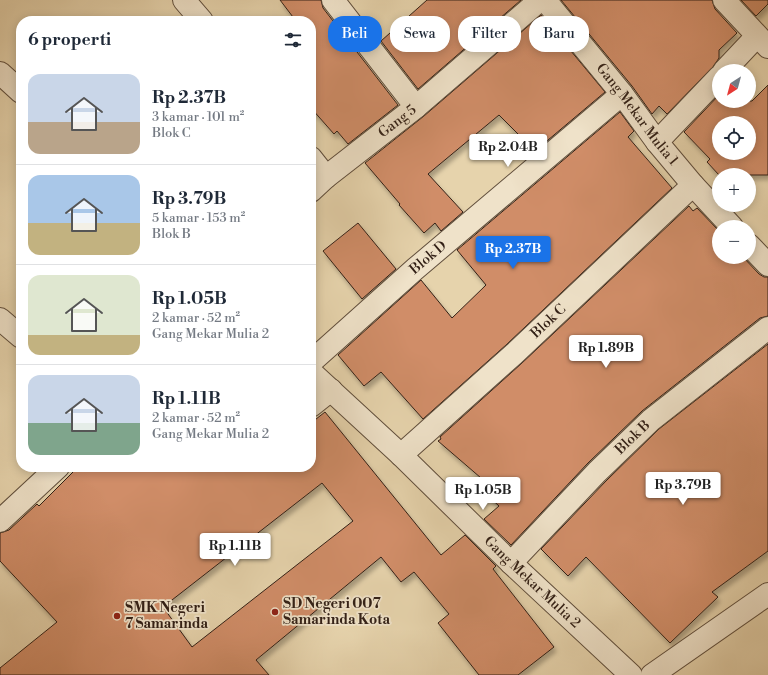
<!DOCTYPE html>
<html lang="id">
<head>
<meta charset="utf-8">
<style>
  :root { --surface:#fff; --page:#f2f2f3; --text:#1f2937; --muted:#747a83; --line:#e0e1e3; --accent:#1a73e8 }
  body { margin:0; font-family:"Libre Bodoni",serif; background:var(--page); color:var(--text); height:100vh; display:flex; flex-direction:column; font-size:15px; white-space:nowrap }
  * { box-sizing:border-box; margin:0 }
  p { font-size:13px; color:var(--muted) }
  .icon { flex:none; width:22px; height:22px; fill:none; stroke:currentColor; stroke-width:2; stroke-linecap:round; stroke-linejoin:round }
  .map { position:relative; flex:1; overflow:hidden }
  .sheet { position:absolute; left:16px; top:16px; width:300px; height:456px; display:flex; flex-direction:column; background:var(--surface); border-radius:16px; box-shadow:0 2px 10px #0003 }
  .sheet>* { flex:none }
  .guide { position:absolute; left:328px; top:16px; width:380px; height:36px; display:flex; gap:8px }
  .needle { width:26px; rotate:216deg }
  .buttons { position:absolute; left:712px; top:64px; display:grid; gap:8px }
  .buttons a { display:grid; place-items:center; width:44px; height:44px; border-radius:50%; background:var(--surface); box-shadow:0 2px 10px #0003; font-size:20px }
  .price { position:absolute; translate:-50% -34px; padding:0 9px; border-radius:4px; background:#fff; color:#222; font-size:13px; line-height:26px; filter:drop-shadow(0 1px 2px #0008) }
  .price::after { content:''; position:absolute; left:50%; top:24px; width:12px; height:9px; margin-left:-6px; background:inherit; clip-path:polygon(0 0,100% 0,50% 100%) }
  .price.current { background:var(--accent); color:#fff }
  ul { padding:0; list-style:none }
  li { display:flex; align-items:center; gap:12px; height:100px; padding:0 12px }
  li+li { border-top:1px solid var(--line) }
  li span { display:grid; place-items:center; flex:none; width:112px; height:80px; border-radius:12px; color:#555 }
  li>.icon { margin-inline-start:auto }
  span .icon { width:48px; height:48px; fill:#fffc; stroke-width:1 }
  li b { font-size:17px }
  h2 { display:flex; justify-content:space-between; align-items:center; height:48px; padding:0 12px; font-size:17px }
  .chip { padding:0 14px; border-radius:16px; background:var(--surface); box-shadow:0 2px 10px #0003; font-size:14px; line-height:36px }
  .chip.current { background:var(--accent); color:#fff }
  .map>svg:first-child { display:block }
  .building { fill:#d08d68; stroke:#332117; fill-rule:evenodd; filter:url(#shadow) }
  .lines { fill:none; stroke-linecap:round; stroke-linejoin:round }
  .minor-casing { stroke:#604e3c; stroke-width:24 }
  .minor { stroke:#efe2c9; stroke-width:22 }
  .poi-dot { fill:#8f2418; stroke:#efe2c9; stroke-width:1.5 }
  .labels { text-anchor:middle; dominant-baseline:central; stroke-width:3.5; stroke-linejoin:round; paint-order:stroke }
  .street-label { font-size:14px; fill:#332117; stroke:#efe2c9 }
  .poi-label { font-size:14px; font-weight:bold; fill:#332117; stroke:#efe2c9; text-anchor:start }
</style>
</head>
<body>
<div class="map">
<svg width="768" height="675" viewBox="0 0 768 675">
  <defs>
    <filter id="shadow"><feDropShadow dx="2.5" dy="4.5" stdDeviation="2" flood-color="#0004"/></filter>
  </defs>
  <rect width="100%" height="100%" fill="#e6d3ac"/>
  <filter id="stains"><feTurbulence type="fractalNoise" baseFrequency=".005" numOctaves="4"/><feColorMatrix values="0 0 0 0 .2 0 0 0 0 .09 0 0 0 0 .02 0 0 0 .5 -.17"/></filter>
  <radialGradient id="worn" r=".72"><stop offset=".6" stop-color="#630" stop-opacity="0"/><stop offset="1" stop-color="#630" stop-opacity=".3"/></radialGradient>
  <path class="building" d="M 280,0 L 321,0 L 323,8 L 398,105 L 348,144 L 337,131 L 334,134 L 311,108 L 311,21 L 296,21 Z
    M 427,0 L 521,0 L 418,89 L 381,41 Z
    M 561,0 L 712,0 L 715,9 L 737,33 L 719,50 L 719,58 L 713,67 L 667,114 L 659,106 L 652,114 L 632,86 Z
    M 741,0 L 768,0 L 768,4 L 756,16 Z
    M 541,15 L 605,92 L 535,151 L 499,115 L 428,174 L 463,212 L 441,231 L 435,223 L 424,233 L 399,205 L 400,204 L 365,163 L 424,116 Z
    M 768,85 L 768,175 L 719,175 L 707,162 L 710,159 L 684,132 L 719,95 L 719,101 L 752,101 ZM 719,123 L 749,123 L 749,153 L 719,153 Z
    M 620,112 L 634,131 L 628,137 L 672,188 L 506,345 L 423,419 L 381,372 L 364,386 L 338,355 L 421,280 L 452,318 L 486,285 L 457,250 Z
    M 689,206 L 693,211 L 697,208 L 719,231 L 719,257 L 743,257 L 759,274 L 764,277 L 768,277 L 768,316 L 760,318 L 642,411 L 588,463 L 511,545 L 484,519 L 499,506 L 475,484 L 481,478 L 438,441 L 441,439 L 440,437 L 522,363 Z
    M 358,223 L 396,269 L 362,299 L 323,251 Z
    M 768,344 L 768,551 L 712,592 L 718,597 L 670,643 L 586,557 L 568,576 L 541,549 L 606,481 L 659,429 Z
    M 325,412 L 441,555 L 465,535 L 496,566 L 493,569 L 554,647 L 518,675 L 479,675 L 438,623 L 449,614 L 414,572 L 401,582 L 381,557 L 256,660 L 269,675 L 0,675 L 0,668 L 57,622 L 0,561 L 0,533 L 9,530 L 37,504 L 39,506 L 78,467 L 311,467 L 311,423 ZM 322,483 L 353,521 L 192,647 L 163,607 Z"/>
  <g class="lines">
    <g class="minor-casing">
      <g id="minor">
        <path d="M 184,0 L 202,21"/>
        <path id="s1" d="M 545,0 L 622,94 L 657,142 L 693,185 L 732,227"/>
        <path d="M 724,0 L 768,47"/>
        <path d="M 724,71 L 757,36"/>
        <path d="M 0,73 L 21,92"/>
        <path d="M 416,107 L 540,0"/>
        <path d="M 657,142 L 719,77"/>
        <path d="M 311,158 L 326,177"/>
        <path id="s2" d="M 311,191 L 326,177 L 416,107 L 333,0"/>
        <path d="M 749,245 L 768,265"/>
        <path d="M 0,319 L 21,337"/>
        <path id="s3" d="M 311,362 L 415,269 L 622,94"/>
        <path id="s4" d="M 311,372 L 401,455 L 511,563 L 631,675"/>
        <path d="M 311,406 L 331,390"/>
        <path id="s5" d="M 401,455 L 514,354 L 693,185"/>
        <path d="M 0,521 L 58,467"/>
        <path id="s6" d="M 511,563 L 597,472 L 651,420 L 768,328"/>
        <path d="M 652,675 L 768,594"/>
      </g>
    </g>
    <use href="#minor" class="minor"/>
  </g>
  <g class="poi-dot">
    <circle cx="275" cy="612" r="4"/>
    <circle cx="117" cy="616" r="4"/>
  </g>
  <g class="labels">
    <g class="street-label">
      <text stroke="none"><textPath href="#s1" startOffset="147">Gang Mekar Mulia 1</textPath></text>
      <text stroke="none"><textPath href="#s2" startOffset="111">Gang 5</textPath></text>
      <text stroke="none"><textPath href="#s3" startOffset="157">Blok D</textPath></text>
      <text stroke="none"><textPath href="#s5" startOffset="199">Blok C</textPath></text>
      <text stroke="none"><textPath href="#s6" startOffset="175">Blok B</textPath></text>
      <text stroke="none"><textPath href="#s4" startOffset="305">Gang Mekar Mulia 2</textPath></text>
    </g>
    <g class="poi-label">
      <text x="283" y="604">SD Negeri 007<tspan x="283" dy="16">Samarinda Kota</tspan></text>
      <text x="125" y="608">SMK Negeri<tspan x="125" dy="16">7 Samarinda</tspan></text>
    </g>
  </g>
  <rect width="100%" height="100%" filter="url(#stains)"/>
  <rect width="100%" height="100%" fill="url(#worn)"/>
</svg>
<div class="buttons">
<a><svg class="needle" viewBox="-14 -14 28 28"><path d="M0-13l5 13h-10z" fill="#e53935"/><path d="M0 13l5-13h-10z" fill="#747a83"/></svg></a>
<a><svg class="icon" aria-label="locate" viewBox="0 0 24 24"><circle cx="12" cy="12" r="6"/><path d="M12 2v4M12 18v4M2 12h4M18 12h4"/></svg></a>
<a>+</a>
<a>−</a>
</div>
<b class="price" style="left:508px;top:168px">Rp 2.04B</b>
<b class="price current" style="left:513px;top:270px">Rp 2.37B</b>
<b class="price" style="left:606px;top:369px">Rp 1.89B</b>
<b class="price" style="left:683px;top:506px">Rp 3.79B</b>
<b class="price" style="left:483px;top:511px">Rp 1.05B</b>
<b class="price" style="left:235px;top:567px">Rp 1.11B</b>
<div class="guide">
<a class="chip current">Beli</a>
<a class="chip">Sewa</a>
<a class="chip">Filter</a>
<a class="chip">Baru</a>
</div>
<section class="sheet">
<h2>6 properti<svg class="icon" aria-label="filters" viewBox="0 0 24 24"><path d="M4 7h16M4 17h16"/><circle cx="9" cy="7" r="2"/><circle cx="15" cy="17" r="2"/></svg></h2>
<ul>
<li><span style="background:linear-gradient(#c9d6e8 60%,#b9a48a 0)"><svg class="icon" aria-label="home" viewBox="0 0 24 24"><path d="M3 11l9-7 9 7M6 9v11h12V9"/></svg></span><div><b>Rp 2.37B</b><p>3 kamar · 101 m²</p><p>Blok C</p></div></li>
<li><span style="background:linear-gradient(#a9c7e8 60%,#c2b280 0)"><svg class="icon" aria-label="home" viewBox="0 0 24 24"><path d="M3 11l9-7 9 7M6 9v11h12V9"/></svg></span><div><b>Rp 3.79B</b><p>5 kamar · 153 m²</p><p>Blok B</p></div></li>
<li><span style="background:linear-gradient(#dfe7d0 75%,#c2b280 0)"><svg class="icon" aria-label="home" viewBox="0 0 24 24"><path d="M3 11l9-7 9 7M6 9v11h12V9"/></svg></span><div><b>Rp 1.05B</b><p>2 kamar · 52 m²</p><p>Gang Mekar Mulia 2</p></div></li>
<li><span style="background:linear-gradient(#c9d6e8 60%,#7fa58c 0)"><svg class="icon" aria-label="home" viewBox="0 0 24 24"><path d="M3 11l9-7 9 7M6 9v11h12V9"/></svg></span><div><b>Rp 1.11B</b><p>2 kamar · 52 m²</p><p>Gang Mekar Mulia 2</p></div></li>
</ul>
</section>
</div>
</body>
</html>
